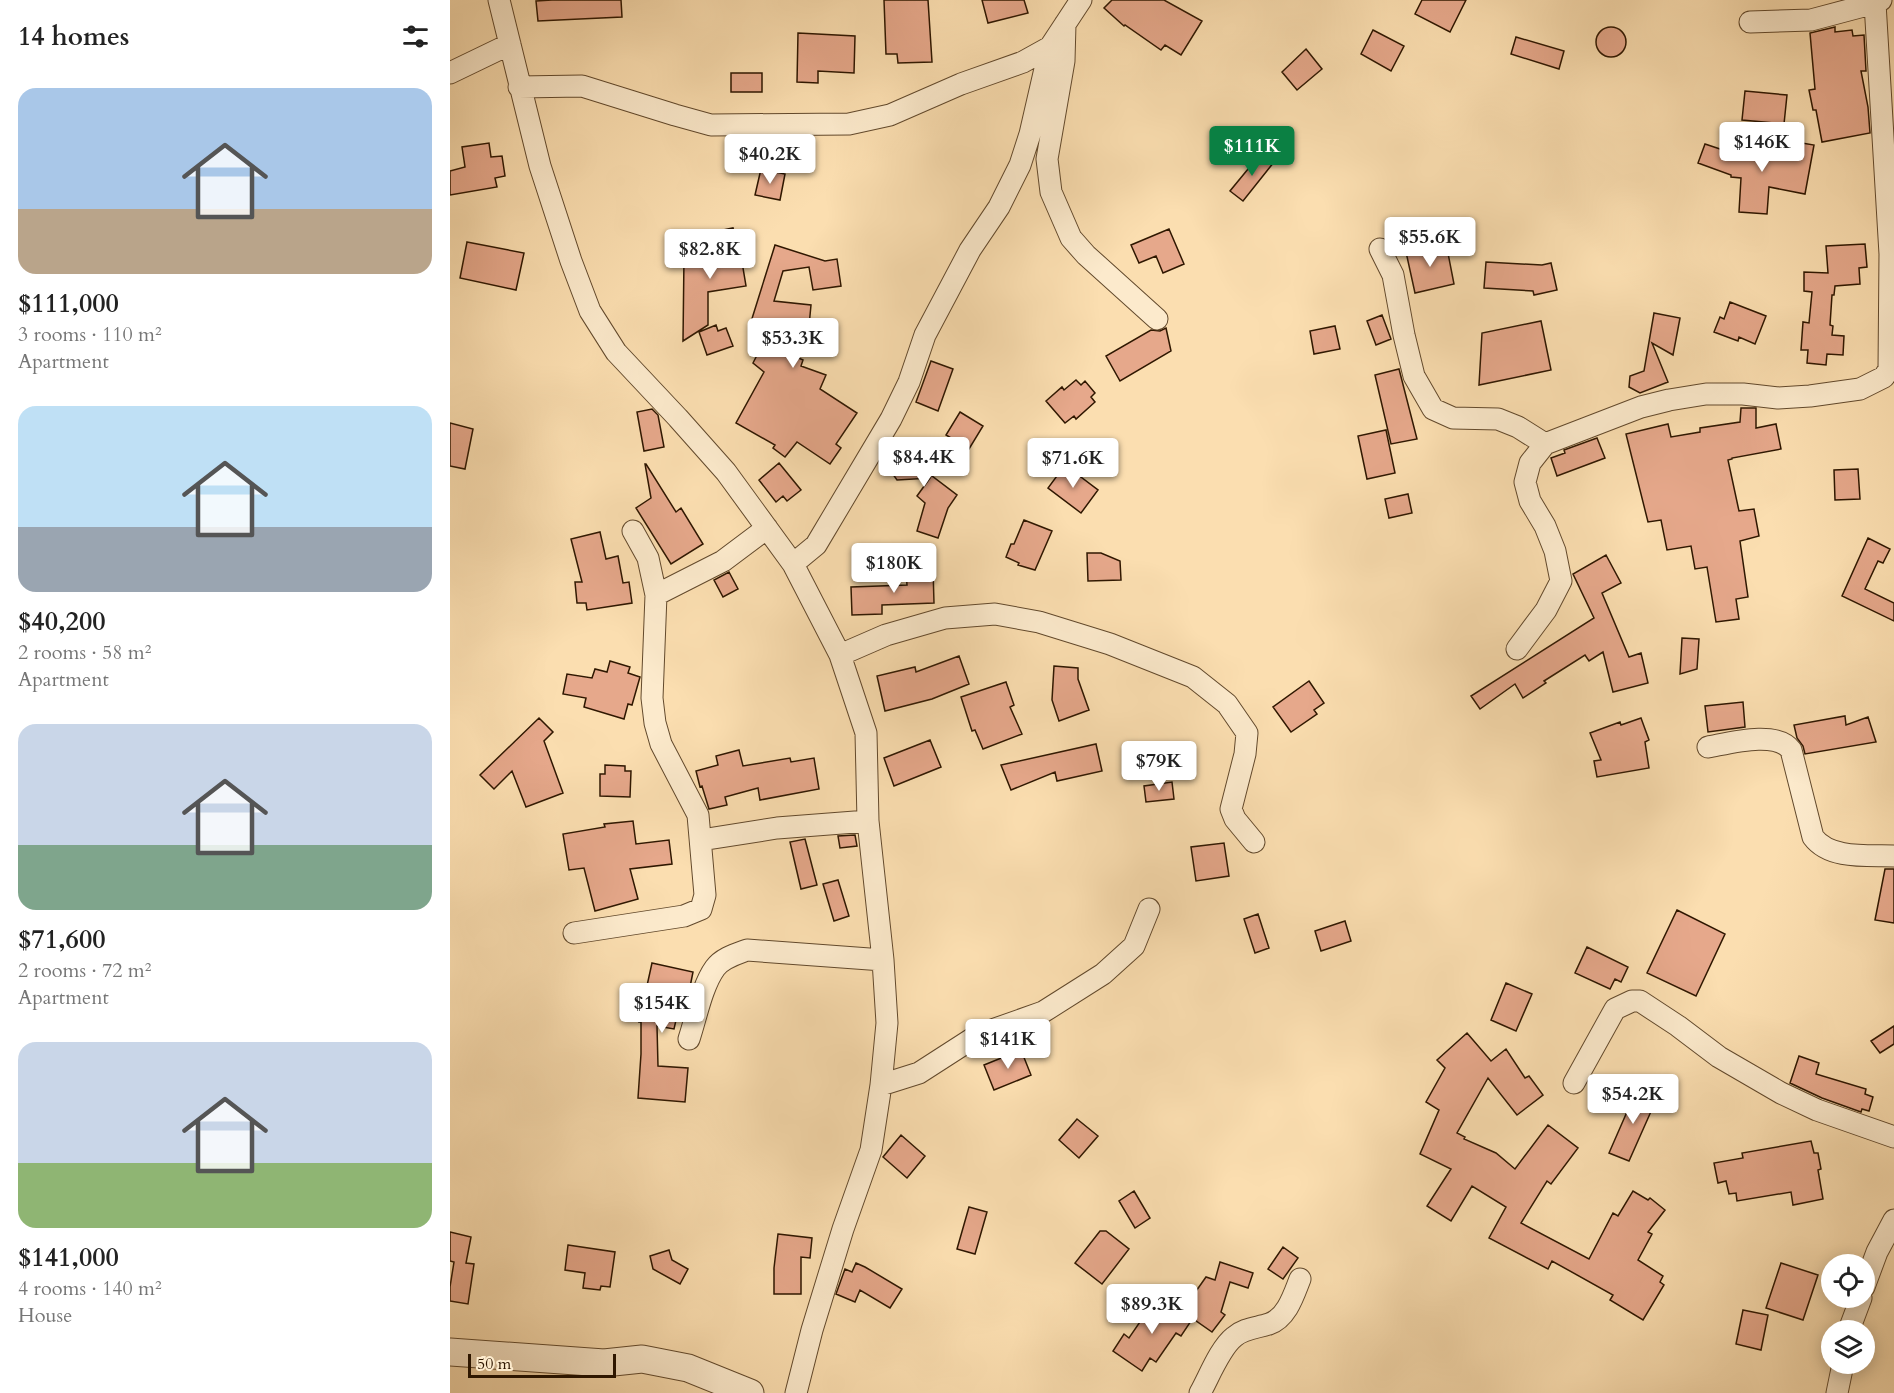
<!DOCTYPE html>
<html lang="en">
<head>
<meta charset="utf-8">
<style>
  :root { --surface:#fff; --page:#f6f6f6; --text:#222; --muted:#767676; --accent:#0b8043 }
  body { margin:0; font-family:Cardo,serif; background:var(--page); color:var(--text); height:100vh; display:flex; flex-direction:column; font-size:22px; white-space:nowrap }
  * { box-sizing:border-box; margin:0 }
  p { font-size:20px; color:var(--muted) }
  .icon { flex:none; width:33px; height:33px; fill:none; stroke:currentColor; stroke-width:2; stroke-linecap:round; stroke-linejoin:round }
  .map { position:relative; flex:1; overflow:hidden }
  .details { display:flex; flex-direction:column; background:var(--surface); width:450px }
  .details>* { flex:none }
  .fabs { position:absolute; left:1371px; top:1254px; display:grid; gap:12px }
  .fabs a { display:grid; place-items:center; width:54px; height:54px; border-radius:50%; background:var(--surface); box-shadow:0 3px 15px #0003; font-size:30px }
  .scale { position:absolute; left:18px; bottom:15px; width:148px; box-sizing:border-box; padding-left:6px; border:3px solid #2f1700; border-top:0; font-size:16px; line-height:21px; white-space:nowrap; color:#2f1700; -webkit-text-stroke:4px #fceacc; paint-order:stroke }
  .price { position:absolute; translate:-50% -51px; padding:0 14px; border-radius:6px; background:#fff; color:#222; font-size:20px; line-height:39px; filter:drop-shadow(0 2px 3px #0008) }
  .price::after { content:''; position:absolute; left:50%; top:36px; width:18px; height:14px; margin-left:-9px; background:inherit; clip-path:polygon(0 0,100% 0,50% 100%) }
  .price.current { background:var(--accent); color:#fff }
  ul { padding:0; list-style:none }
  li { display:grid; align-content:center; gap:12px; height:318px; padding:0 18px }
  li span { display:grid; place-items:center; height:186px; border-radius:18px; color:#555 }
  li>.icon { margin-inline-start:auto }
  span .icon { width:108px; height:108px; fill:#fffc; stroke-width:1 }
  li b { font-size:26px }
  h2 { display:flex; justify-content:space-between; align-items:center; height:72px; padding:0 18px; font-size:26px }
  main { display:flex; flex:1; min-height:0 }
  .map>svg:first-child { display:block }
  .building { fill:#e6a88b; stroke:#2f1700; stroke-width:1.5 }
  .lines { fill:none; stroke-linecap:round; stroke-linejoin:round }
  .minor-casing { stroke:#62492c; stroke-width:23 }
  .tertiary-casing { stroke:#62492c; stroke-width:29 }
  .minor { stroke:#fceacc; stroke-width:21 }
  .tertiary { stroke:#fceacc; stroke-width:27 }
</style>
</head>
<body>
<main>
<section class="details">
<h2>14 homes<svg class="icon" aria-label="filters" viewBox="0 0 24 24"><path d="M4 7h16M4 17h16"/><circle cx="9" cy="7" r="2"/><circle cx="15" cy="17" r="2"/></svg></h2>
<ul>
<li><span style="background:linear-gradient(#a9c7e8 65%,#b9a48a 0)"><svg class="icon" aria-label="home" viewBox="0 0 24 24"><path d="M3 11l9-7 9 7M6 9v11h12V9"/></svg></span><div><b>$111,000</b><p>3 rooms · 110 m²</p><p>Apartment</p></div></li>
<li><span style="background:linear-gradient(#bfe0f5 65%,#9aa5b1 0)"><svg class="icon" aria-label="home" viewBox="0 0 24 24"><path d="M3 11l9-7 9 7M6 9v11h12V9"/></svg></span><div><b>$40,200</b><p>2 rooms · 58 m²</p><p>Apartment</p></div></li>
<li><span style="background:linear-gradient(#c9d6e8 65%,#7fa58c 0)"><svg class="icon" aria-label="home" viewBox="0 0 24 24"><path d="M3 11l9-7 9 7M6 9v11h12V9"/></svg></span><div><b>$71,600</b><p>2 rooms · 72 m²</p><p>Apartment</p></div></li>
<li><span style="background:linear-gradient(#c9d6e8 65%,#8fb573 0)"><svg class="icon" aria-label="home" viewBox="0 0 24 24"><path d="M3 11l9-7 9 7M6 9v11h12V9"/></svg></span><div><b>$141,000</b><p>4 rooms · 140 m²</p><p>House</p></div></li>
</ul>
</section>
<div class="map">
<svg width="1444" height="1393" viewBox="0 0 1444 1393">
  <rect width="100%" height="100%" fill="#fbdeb0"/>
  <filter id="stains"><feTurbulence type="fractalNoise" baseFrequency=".00333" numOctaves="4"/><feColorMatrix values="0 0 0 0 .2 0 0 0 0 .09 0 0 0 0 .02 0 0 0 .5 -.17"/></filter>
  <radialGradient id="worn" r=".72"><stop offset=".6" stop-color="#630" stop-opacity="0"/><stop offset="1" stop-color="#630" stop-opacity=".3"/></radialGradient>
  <path class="building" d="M 102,0 L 171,0 L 172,17 L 88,21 L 86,1 Z
    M 434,0 L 478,0 L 482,62 L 448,63 L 447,54 L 436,54 Z
    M 532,0 L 574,0 L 578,13 L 538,23 Z
    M 662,0 L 714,0 L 752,21 L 731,55 L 715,45 L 711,50 L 675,25 L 674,26 L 654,8 Z
    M 972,0 L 1016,0 L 1000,32 L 965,14 Z
    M1146 42a15 15 0 1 1 30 0a15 15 0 1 1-30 0Z
    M 1385,27 L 1385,32 L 1402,30 L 1403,36 L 1414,35 L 1416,71 L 1411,71 L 1418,107 L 1420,133 L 1372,142 L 1366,110 L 1363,110 L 1359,90 L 1365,89 L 1360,33 Z
    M 923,30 L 954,46 L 941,71 L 911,54 Z
    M 348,33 L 405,36 L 404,73 L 368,71 L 368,83 L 347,82 Z
    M 1066,37 L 1114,51 L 1109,69 L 1061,54 Z
    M 856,49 L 872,69 L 847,90 L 832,72 Z
    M 281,73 L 312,73 L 312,92 L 281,92 Z
    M 1295,91 L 1337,95 L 1334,124 L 1292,120 Z
    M 1346,142 L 1364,145 L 1355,194 L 1319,187 L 1317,214 L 1289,212 L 1291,178 L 1281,177 L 1281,175 L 1248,163 L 1255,144 L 1276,151 L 1343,157 Z
    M 39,143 L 41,157 L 52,156 L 55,176 L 45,178 L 47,187 L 0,195 L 0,171 L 15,167 L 12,147 Z
    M 812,152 L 824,162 L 793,201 L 780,191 Z
    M 311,169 L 335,174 L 330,200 L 305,195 Z
    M 283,228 L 287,245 L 289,244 L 296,286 L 258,292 L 258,325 L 233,341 L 234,257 L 267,257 L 263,232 Z
    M 719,229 L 734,264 L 713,273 L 706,256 L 689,263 L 681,245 Z
    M 17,242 L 74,253 L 66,290 L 10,278 Z
    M 996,243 L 1004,284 L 965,293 L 956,252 Z
    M 1415,244 L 1417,267 L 1409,268 L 1410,284 L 1385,286 L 1384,295 L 1382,295 L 1380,325 L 1383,326 L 1382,335 L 1394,336 L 1393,355 L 1377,354 L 1376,365 L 1357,363 L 1358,350 L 1351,350 L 1353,322 L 1359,323 L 1362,292 L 1354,291 L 1354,272 L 1378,273 L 1376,246 Z
    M 325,245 L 375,261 L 387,259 L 391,286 L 363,290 L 359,267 L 333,271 L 324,301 L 361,305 L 359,326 L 344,356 L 353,360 L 351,366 L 376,375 L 370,389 L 407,413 L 386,444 L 391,448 L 380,464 L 347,442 L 335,457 L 323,448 L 325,445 L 286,423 L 314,372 L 303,363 L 323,324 L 300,325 Z
    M 1036,262 L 1092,265 L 1101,263 L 1107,290 L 1084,295 L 1083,291 L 1034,288 Z
    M 1280,302 L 1316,316 L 1305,344 L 1289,337 L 1288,341 L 1264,332 L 1270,317 L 1274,319 Z
    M 1204,313 L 1230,318 L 1223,355 L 1202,343 L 1218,382 L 1190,393 L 1179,387 L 1180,376 L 1194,371 Z
    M 932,315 L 941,339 L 926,345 L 917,321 Z
    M 1091,321 L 1101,370 L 1029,385 L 1032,333 Z
    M 266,325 L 268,331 L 276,328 L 283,346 L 257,355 L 249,332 Z
    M 885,326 L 890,349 L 864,354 L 860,331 Z
    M 716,328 L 721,351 L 670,381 L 656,356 L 701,330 L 710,331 Z
    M 481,361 L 503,369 L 488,411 L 466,402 Z
    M 949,369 L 967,439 L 941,444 L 925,375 Z
    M 626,380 L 631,385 L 635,381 L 645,393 L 641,397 L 645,402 L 626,419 L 624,416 L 615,423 L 596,401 L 612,387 L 614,390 Z
    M 1291,408 L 1306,408 L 1306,428 L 1326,424 L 1331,449 L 1282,458 L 1282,459 L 1278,460 L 1289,511 L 1304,509 L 1309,536 L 1290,541 L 1298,597 L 1286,599 L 1289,619 L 1266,622 L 1257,567 L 1245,569 L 1241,546 L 1217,550 L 1211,520 L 1198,522 L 1176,434 L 1218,424 L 1221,437 L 1250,432 L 1250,428 L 1290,422 Z
    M 202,409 L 208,415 L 214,447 L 194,451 L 187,412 Z
    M 510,412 L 533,426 L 519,449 L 496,435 Z
    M 0,423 L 23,429 L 15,469 L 0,466 Z
    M 936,430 L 945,473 L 917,479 L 908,436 Z
    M 1147,438 L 1155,458 L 1107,476 L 1101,458 L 1115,453 L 1114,450 Z
    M 466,440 L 479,451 L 469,466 L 507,495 L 498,508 L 488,538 L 467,531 L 475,503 L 467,496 L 480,478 L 447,480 L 440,470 L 457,441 L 463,445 Z
    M 329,463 L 351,490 L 337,501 L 333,496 L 326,502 L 309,480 Z
    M 195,464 L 196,464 L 226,512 L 231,508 L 253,544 L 221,564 L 186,508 L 201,498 Z
    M 615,465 L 648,490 L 631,513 L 598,488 Z
    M 1408,469 L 1410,499 L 1385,500 L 1384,470 Z
    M 958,494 L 962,513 L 939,518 L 935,499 Z
    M 574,520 L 602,531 L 585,570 L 568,565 L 569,563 L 556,557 L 561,544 L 564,544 Z
    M 150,532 L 156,559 L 168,556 L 173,583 L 179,582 L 182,603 L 137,610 L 136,603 L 127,603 L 125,582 L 132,582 L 121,539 Z
    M 1418,538 L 1440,549 L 1433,563 L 1428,561 L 1415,589 L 1444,603 L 1444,621 L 1392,596 Z
    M 637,553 L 651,553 L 670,561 L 671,580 L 638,581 Z
    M 1156,555 L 1171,583 L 1152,593 L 1179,657 L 1191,653 L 1198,683 L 1163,692 L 1153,652 L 1139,661 L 1135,655 L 1094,681 L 1096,683 L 1073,698 L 1065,684 L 1030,709 L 1021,696 L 1144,618 L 1123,574 Z
    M 483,569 L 484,603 L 432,605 L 432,614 L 402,615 L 401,587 L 457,585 L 456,570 Z
    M 279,572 L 288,589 L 273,597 L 264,580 Z
    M 1232,638 L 1249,639 L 1247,669 L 1230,674 Z
    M 509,656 L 519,684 L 482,699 L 435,711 L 427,676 L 465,667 L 466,672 Z
    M 160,661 L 180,667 L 178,673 L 190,677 L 182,705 L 178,704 L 174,719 L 134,707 L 136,698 L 113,694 L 117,674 L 142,678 L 145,669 L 157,672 Z
    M 604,666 L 628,668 L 628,679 L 639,710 L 609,721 L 602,700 Z
    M 859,681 L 874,703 L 864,710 L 867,714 L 841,732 L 823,707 Z
    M 556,682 L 564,705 L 560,707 L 572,734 L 533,749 L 525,730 L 522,731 L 511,697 Z
    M 1293,702 L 1295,727 L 1258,732 L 1255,706 Z
    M 1395,716 L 1396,725 L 1418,717 L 1426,742 L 1355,754 L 1353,746 L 1347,738 L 1344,725 Z
    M 89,718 L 103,732 L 94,741 L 113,793 L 76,807 L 62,771 L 44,789 L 30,775 Z
    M 1191,718 L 1199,740 L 1195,742 L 1199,768 L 1147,777 L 1144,761 L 1151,760 L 1140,733 L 1170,722 L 1171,725 Z
    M 480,740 L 491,767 L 444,786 L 434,758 Z
    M 646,744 L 652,771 L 607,781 L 605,772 L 561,790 L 551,765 Z
    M 289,750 L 293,766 L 340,758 L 341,762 L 364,758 L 369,789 L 310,800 L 308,788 L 275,797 L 277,805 L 259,809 L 252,786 L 250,787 L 246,771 L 268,765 L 266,756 Z
    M 155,765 L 175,766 L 175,771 L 181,771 L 180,797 L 150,796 L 150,774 L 155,774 Z
    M 722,782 L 724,799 L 696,802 L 694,786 Z
    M 183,821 L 186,844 L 219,840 L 222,864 L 180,869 L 188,899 L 145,911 L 134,868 L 119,870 L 113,834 L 155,827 L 154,824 Z
    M 405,835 L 407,846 L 390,848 L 388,836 Z
    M 355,839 L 367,885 L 351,889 L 340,842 Z
    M 774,843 L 779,876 L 746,881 L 741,847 Z
    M 1435,869 L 1444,869 L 1444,923 L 1425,920 Z
    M 388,880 L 399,916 L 384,921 L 373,884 Z
    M 1227,910 L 1275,934 L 1246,996 L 1197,973 Z
    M 808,914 L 819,948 L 805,953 L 794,919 Z
    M 895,921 L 901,941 L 871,951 L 865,931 Z
    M 1137,947 L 1178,967 L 1171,982 L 1165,979 L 1160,989 L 1125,973 Z
    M 202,963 L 243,972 L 239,992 L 233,990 L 224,1029 L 207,1026 L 208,1066 L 238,1068 L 235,1102 L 188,1098 L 191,1054 L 191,1022 L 189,1022 Z
    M 1056,983 L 1082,994 L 1066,1031 L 1041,1020 Z
    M 1444,1026 L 1444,1044 L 1430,1053 L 1421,1041 Z
    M 1017,1033 L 1041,1061 L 1056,1049 L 1075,1078 L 1079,1076 L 1093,1095 L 1067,1115 L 1038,1078 L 1007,1133 L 1015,1137 L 1014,1139 L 1046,1153 L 1065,1169 L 1098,1125 L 1128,1148 L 1101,1184 L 1097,1181 L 1071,1223 L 1139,1259 L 1163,1213 L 1168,1216 L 1183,1191 L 1198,1200 L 1200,1198 L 1215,1210 L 1198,1232 L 1202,1234 L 1188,1260 L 1213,1276 L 1210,1282 L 1214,1285 L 1193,1320 L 1160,1300 L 1163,1295 L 1102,1261 L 1098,1269 L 1039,1238 L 1056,1207 L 1022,1186 L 1001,1221 L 977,1206 L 1001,1169 L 970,1154 L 989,1110 L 976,1102 L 995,1068 L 987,1060 Z
    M 571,1050 L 581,1075 L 544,1090 L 534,1065 Z
    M 1349,1056 L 1369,1063 L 1366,1074 L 1416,1089 L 1415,1094 L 1423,1097 L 1419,1111 L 1412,1109 L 1411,1112 L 1372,1098 L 1340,1083 Z
    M 1187,1089 L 1207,1098 L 1179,1161 L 1159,1153 Z
    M 627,1119 L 648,1136 L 629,1158 L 609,1140 Z
    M 451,1135 L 475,1156 L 457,1178 L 433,1157 Z
    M 1361,1141 L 1364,1153 L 1368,1153 L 1371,1169 L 1368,1170 L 1373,1199 L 1343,1205 L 1341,1192 L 1287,1201 L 1286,1193 L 1279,1194 L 1276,1181 L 1268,1183 L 1264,1163 L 1293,1158 L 1292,1153 Z
    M 684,1191 L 700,1218 L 685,1228 L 669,1201 Z
    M 519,1207 L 537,1212 L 525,1254 L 507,1249 Z
    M 650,1231 L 656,1231 L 679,1249 L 652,1284 L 625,1263 Z
    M 0,1232 L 21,1237 L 16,1263 L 24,1264 L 18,1304 L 0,1301 L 0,1287 L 4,1262 L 0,1261 Z
    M 328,1234 L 362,1238 L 360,1258 L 351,1257 L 351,1294 L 324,1294 L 324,1268 Z
    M 118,1245 L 165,1252 L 160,1287 L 151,1286 L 150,1290 L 133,1288 L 135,1273 L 115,1270 Z
    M 833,1247 L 848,1258 L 833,1279 L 818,1269 Z
    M 219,1250 L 222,1260 L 238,1269 L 230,1284 L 203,1269 L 200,1256 Z
    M 770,1262 L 803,1273 L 798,1288 L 780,1282 L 771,1312 L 775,1315 L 762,1332 L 732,1311 L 756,1277 L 765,1280 Z
    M 406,1263 L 415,1267 L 452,1289 L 440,1308 L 410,1290 L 405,1302 L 386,1294 L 395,1269 L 402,1272 Z
    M 1331,1263 L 1368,1275 L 1353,1320 L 1316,1308 Z
    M 707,1297 L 741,1321 L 731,1336 L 726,1333 L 706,1362 L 700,1358 L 692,1371 L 663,1351 L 674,1334 L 679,1338 Z
    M 1293,1310 L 1318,1315 L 1311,1350 L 1286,1344 Z"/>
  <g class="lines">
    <g class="minor-casing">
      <path id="minor" d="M 49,0 L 90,166 L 121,261 L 140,311 L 166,352 L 228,418 L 276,472 L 343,564 L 390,655 L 416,733 L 418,821 L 433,960 L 437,1023 L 431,1085 L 421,1150 L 393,1229 L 362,1330 L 346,1393
        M 1300,22 L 1361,20 L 1425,3 L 1431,0
        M 615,24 L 614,61 L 597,159 L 601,192 L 621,238 L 636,255 L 707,319
        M 0,73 L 60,44
        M 69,87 L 132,86 L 225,115 L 261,125 L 399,124 L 440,115 L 511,84 L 573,62 L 600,47
        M 930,249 L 943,275 L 954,335 L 964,376 L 983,409 L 1003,418 L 1048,419 L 1068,427 L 1095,444
        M 343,564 L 366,545 L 441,419 L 459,382 L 475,335 L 520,250 L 549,207 L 570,165 L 580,134 L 600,47 L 631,0
        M 206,595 L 273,561 L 317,528
        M 1067,649 L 1096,610 L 1111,581 L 1105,551 L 1095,526 L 1080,501 L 1075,482 L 1080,463 L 1095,444 L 1191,407 L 1219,400 L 1256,394 L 1293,394 L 1328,398 L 1360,396 L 1410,389 L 1434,377 L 1439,369 L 1440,254 L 1425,3
        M 390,655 L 436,635 L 495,618 L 545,614 L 589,622 L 660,644 L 743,677 L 777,704 L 797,733 L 795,754 L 781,809 L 785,819 L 804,842
        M 1258,747 C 1280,743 1326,730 1341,750 L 1363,837 C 1380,860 1419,855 1444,856
        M 251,840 L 327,828 L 418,821
        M 124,933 L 234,916 L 251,909 L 255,895 L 248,815 L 211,744 L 205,723 L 202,698 L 206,595 L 198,558 L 183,531
        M 239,1039 C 246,1018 252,986 265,968 C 272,958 286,954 297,950 L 433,960
        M 1124,1083 L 1165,1009 L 1182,1001 L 1190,1001 L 1228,1026 L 1269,1057 L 1331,1093 L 1367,1110 L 1444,1137
        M 431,1085 L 469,1073 L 528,1035 L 593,1012 L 653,974 L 684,946 L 699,909
        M 1414,1287 L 1427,1252 L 1444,1220
        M 1399,1330 L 1411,1298
        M 750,1393 C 759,1377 770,1348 784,1337 C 794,1328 807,1328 819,1324 C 837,1318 844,1294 850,1279
        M 1387,1393 L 1393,1364"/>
    </g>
    <g class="tertiary-casing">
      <path id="tertiary" d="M 0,1352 L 154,1363 L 192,1359 L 238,1368 L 300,1393"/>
    </g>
    <use href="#minor" class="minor"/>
    <use href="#tertiary" class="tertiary"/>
  </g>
  <rect width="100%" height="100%" filter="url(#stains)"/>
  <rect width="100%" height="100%" fill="url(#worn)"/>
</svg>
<div class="fabs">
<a><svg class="icon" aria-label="locate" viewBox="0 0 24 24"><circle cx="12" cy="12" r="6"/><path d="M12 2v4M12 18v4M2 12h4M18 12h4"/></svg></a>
<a><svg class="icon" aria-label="layers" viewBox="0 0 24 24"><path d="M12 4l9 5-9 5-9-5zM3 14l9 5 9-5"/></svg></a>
</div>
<div class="scale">50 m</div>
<b class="price" style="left:1312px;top:173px">$146K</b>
<b class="price current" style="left:802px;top:177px">$111K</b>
<b class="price" style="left:320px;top:185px">$40.2K</b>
<b class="price" style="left:980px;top:268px">$55.6K</b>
<b class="price" style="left:260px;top:280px">$82.8K</b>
<b class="price" style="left:343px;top:369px">$53.3K</b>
<b class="price" style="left:474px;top:488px">$84.4K</b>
<b class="price" style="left:623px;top:489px">$71.6K</b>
<b class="price" style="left:444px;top:594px">$180K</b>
<b class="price" style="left:709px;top:792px">$79K</b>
<b class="price" style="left:212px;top:1034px">$154K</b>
<b class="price" style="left:558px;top:1070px">$141K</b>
<b class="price" style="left:1183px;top:1125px">$54.2K</b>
<b class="price" style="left:702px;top:1335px">$89.3K</b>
</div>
</main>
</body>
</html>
